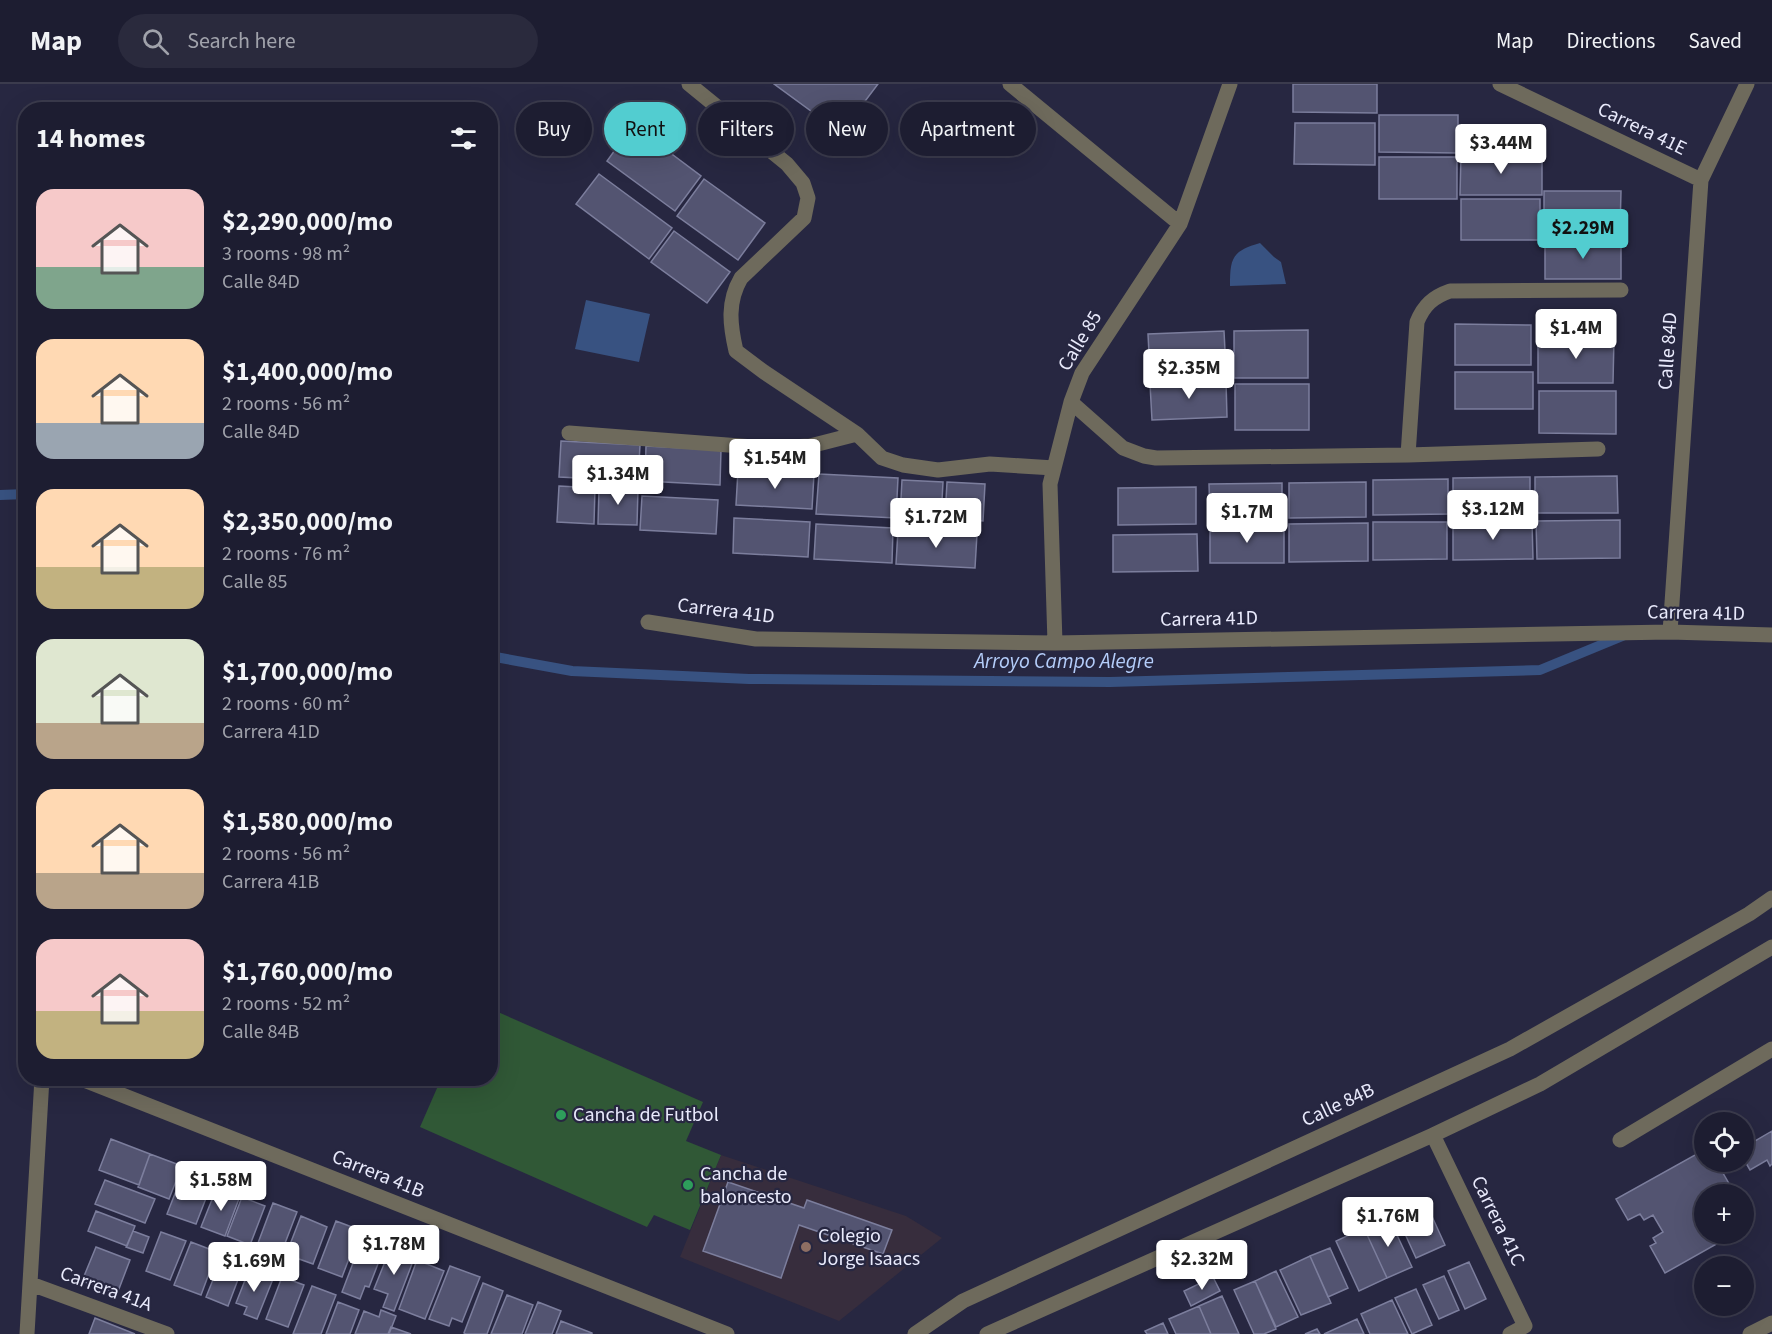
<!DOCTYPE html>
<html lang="en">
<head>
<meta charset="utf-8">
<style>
  :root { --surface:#1d1d31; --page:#2a2a3d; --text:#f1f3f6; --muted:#a0a2ab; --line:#3b3b4d; --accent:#52cdd0 }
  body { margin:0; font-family:"Source Sans 3",sans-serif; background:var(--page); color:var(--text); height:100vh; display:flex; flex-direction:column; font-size:22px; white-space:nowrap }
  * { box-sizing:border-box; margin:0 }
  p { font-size:20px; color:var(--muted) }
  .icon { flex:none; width:33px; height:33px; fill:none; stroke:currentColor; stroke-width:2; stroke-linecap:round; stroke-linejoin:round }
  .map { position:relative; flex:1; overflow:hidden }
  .sheet { position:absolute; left:18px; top:18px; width:480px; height:984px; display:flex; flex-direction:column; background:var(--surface); border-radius:24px; box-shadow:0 6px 24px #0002,0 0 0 2px var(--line) }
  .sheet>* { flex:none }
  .top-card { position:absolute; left:516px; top:18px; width:570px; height:54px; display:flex; gap:12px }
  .controls { position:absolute; left:1694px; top:1028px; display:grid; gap:12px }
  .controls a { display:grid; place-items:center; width:60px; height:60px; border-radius:50%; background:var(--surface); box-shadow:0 6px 24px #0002,0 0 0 2px var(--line); font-size:30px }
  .price { position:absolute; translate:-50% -51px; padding:0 14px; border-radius:6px; background:#fff; color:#222; font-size:20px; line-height:39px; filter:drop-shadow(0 2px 3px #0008) }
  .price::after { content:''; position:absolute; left:50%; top:36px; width:18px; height:14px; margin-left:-9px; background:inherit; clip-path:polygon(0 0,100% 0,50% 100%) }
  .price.selected { background:var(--accent); color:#111 }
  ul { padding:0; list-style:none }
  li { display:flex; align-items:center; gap:18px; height:150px; padding:0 18px }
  li span { display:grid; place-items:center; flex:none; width:168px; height:120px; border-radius:18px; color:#555 }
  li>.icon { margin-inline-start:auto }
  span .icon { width:72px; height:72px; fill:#fffc; stroke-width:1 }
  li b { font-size:26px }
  h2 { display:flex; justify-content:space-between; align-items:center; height:72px; padding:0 18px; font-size:26px }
  .pill { padding:0 21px; border-radius:27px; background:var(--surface); box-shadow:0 6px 24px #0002,0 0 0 2px var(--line); font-size:21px; line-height:54px }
  .pill.selected { background:var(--accent); color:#111 }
  header { display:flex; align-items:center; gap:36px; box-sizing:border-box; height:84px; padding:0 30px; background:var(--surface); border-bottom:2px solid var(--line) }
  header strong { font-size:28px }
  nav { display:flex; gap:33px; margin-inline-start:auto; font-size:21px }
  .search { width:420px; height:54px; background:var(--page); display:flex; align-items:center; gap:15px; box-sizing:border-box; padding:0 21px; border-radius:33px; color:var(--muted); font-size:22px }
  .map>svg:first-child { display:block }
  .education { fill:#372d3d }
  .green { fill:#305836 }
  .water { fill:#385281 }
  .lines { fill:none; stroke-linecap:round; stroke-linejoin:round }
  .stream { stroke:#385281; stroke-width:10 }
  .building { fill:#535471; stroke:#7c7e9d; stroke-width:1.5 }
  .minor { stroke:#6e6a5c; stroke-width:15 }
  .leisure-dot { fill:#2e9e5b; stroke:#272741; stroke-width:2 }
  .education-dot { fill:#8d6e63; stroke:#272741; stroke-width:2 }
  .labels { text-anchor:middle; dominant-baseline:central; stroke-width:4.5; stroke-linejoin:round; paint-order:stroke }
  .street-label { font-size:20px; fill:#e9eafc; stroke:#272741 }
  .poi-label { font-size:20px; fill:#e9eafc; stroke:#272741; text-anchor:start }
  .water-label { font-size:21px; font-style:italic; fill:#b4cdfa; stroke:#272741 }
</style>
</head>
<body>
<header>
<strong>Map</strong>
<div class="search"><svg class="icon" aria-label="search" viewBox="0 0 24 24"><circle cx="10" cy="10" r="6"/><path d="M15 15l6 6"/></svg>Search here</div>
<nav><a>Map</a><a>Directions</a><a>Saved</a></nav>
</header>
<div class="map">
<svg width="1772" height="1250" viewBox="0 0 1772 1250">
  <rect width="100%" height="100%" fill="#272741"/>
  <path class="education" d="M 721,1071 L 906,1132 L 942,1154 L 839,1237 L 680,1173 Z"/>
  <path class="green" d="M 491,925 L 703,1018 L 686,1057 L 721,1071 L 690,1146 L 654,1131 L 647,1143 L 420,1043 L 441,995 L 490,994 Z"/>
  <path class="water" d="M 1260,159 L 1274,173 L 1281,178 L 1286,200 L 1230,202 C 1230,174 1232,167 1260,159 Z
    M 586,216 L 650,230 L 639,278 L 575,265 Z"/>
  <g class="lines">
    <path class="stream" d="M 0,411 L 26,410
      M 490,572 L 572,587 L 749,595 L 1110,598 L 1540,586 L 1625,551"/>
  </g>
  <path class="building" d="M 774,0 L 878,0 L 841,49 Z
    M 1293,0 L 1377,0 L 1377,29 L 1293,28 Z
    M 1379,31 L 1458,31 L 1458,69 L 1379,68 Z
    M 1295,39 L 1375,39 L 1375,81 L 1294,80 Z
    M 633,41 L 701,92 L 675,127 L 607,77 Z
    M 1461,71 L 1542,71 L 1542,111 L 1460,111 Z
    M 1379,73 L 1457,73 L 1457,115 L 1379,115 Z
    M 599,90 L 672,144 L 649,175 L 576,120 Z
    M 704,95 L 765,139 L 738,176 L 677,132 Z
    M 1544,107 L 1621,107 L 1620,147 L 1544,147 Z
    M 1461,115 L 1540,115 L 1540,156 L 1461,156 Z
    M 674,147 L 730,188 L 707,219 L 651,178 Z
    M 1545,158 L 1621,158 L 1621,195 L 1545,195 Z
    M 1455,240 L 1531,241 L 1531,281 L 1455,281 Z
    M 1308,246 L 1308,294 L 1234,294 L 1234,247 Z
    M 1224,247 L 1226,286 L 1150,289 L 1148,250 Z
    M 1538,254 L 1614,254 L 1613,299 L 1538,299 Z
    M 1455,288 L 1533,288 L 1533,325 L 1455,325 Z
    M 1226,297 L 1227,333 L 1152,336 L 1150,300 Z
    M 1235,300 L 1309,300 L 1309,346 L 1235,346 Z
    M 1539,307 L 1616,307 L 1616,350 L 1539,349 Z
    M 561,357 L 640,361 L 638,397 L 559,393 Z
    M 646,362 L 721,366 L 720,401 L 645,397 Z
    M 738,386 L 814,390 L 812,425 L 736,421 Z
    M 819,390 L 898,394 L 896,434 L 816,430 Z
    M 1617,392 L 1618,429 L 1535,429 L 1535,393 Z
    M 1530,393 L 1530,429 L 1453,430 L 1453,394 Z
    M 1448,395 L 1448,430 L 1373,431 L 1373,396 Z
    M 902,396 L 943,398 L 941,436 L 900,433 Z
    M 947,398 L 985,400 L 983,437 L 945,434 Z
    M 1366,398 L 1366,433 L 1289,434 L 1289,399 Z
    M 1282,399 L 1282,434 L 1210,434 L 1209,400 Z
    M 559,402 L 595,404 L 594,440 L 557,438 Z
    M 1196,403 L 1196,440 L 1118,441 L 1118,404 Z
    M 599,404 L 638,405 L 637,441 L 598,440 Z
    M 642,412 L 718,416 L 716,450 L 640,446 Z
    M 734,434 L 810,438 L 808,473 L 733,469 Z
    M 1620,436 L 1620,474 L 1537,475 L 1536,437 Z
    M 1532,437 L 1533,475 L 1453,476 L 1453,438 Z
    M 1373,438 L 1447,438 L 1447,475 L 1373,476 Z
    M 1368,439 L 1368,477 L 1289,478 L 1289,440 Z
    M 816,440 L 893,444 L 892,479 L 814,475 Z
    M 1284,441 L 1284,479 L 1210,479 L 1210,442 Z
    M 898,446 L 977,450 L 975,484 L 896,480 Z
    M 1197,450 L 1198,487 L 1113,488 L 1113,451 Z
    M 1772,1047 L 1772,1080 L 1770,1082 L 1767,1076 L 1750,1086 L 1743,1074 L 1743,1064 Z
    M 111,1055 L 150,1070 L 139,1101 L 99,1086 Z
    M 1704,1066 L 1704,1077 L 1716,1077 L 1735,1110 L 1704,1110 L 1704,1149 L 1736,1149 L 1665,1189 L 1650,1162 L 1656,1159 L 1653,1154 L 1663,1148 L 1653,1131 L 1644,1136 L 1640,1130 L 1628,1136 L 1616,1115 Z
    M 150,1070 L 182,1082 L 169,1115 L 138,1103 Z
    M 187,1079 L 215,1091 L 196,1140 L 167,1130 Z
    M 105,1096 L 155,1115 L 145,1139 L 95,1120 Z
    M 728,1098 L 804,1124 L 807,1116 L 892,1146 L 883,1170 L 799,1141 L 781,1194 L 703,1167 Z
    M 217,1103 L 240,1112 L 225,1152 L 201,1143 Z
    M 242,1113 L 265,1122 L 250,1161 L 227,1152 Z
    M 1425,1117 L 1445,1161 L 1416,1174 L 1396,1130 Z
    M 273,1119 L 297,1128 L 282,1167 L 258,1159 Z
    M 1743,1124 L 1752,1140 L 1743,1145 Z
    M 96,1127 L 135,1142 L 127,1162 L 88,1147 Z
    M 301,1132 L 327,1143 L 313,1180 L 299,1175 L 296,1181 L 284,1176 Z
    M 1389,1134 L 1412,1183 L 1387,1194 L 1364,1144 Z
    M 336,1137 L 360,1146 L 342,1193 L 318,1184 Z
    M 1364,1144 L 1387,1194 L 1359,1207 L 1336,1157 Z
    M 133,1147 L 149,1153 L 143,1169 L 126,1163 Z
    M 161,1148 L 186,1157 L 170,1196 L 146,1187 Z
    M 191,1158 L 217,1168 L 201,1211 L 174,1201 Z
    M 361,1158 L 383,1167 L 369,1203 L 365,1202 L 360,1215 L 342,1208 Z
    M 96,1163 L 130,1176 L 117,1210 L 82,1197 Z
    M 391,1163 L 415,1172 L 394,1227 L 383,1223 L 388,1210 L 374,1205 Z
    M 1330,1164 L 1348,1204 L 1328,1213 L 1310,1172 Z
    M 1310,1172 L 1331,1219 L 1301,1231 L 1280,1186 Z
    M 221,1176 L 242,1185 L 228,1222 L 206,1213 Z
    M 417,1176 L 444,1187 L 425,1235 L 399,1225 Z
    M 1469,1178 L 1486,1215 L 1465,1225 L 1448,1187 Z
    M 450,1182 L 480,1193 L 462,1238 L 452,1234 L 449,1242 L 429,1235 Z
    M 249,1186 L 273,1195 L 257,1235 L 244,1230 L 247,1223 L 236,1219 Z
    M 1276,1187 L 1298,1233 L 1276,1243 L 1255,1197 Z
    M 1444,1192 L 1459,1226 L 1439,1235 L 1423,1201 Z
    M 282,1193 L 304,1201 L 288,1243 L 266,1235 Z
    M 1213,1193 L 1220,1207 L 1191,1222 L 1184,1207 Z
    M 1255,1197 L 1276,1245 L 1264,1250 L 1254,1250 L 1234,1206 Z
    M 483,1199 L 503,1207 L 487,1250 L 466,1250 L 464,1249 Z
    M 312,1202 L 336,1211 L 321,1250 L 293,1250 Z
    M 1416,1205 L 1432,1241 L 1412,1250 L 1395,1214 Z
    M 507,1211 L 533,1221 L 522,1250 L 491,1250 Z
    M 1222,1212 L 1239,1250 L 1211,1250 L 1199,1222 Z
    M 1392,1216 L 1408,1250 L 1370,1250 L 1361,1230 Z
    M 338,1218 L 359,1226 L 350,1250 L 326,1250 Z
    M 538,1218 L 561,1227 L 552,1250 L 525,1250 Z
    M 1199,1222 L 1211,1250 L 1176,1250 L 1169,1235 Z
    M 381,1226 L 396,1232 L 389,1250 L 355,1250 L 364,1227 L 379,1233 Z
    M 95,1234 L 135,1250 L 89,1250 Z
    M 1357,1235 L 1364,1250 L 1324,1250 Z
    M 561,1237 L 592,1249 L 592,1250 L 556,1250 Z
    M 1163,1239 L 1168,1250 L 1147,1250 L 1145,1247 Z
    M 391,1243 L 411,1250 L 388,1250 Z
    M 1317,1245 L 1320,1250 L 1305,1250 Z"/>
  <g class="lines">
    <path class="minor" d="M 689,0 L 787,80 L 803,99 L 808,114 L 804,134 L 741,194 C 727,218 730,241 736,267 L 764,288 L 857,350 L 882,374 L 903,381 L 938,386 L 990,380 L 1054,384
      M 1010,0 L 1180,140
      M 1500,0 L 1701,96
      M 1071,318 L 1123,364 L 1144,372 L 1156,374 L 1408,371 L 1417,238 C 1424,221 1433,213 1450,207 L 1621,206
      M 569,349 L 767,364 L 810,362 L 857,350
      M 1408,371 L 1598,365
      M 648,538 L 756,555 L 1055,559 L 1670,548 L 1772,551
      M 1670,548 L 1701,96 L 1747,0
      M 1055,559 L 1050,400 L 1071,318 L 1082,289 L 1180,140 L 1230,0
      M 79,994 L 727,1250
      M 1433,1051 L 1525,1242 L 1510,1250
      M 1620,1056 L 1772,965
      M 31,1200 L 167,1250
      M 27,1250 L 42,994
      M 915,1250 L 963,1217 L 1510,965 L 1749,830 L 1772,814
      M 987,1250 L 1433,1051 L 1540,1000 L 1772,863
      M 1750,1250 L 1772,1239"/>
  </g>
  <g class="leisure-dot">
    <circle cx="561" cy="1031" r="6"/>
    <circle cx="688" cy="1101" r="6"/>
  </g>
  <circle class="education-dot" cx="806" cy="1163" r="6"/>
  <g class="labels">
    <g class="street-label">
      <text transform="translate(1642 45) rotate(26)">Carrera 41E</text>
      <text transform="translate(1080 257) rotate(-59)">Calle 85</text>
      <text transform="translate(1668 267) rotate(-86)">Calle 84D</text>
      <text transform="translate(726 527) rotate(7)">Carrera 41D</text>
      <text transform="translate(1696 529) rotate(1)">Carrera 41D</text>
      <text transform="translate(1209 535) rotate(-1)">Carrera 41D</text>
      <text transform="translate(1338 1021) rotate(-25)">Calle 84B</text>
      <text transform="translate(378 1090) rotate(22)">Carrera 41B</text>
      <text transform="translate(1498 1137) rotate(64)">Carrera 41C</text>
      <text transform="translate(106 1205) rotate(20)">Carrera 41A</text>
    </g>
    <g class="poi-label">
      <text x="573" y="1031">Cancha de Futbol</text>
      <text x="700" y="1090">Cancha de<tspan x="700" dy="23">baloncesto</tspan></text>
      <text x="818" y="1152">Colegio<tspan x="818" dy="23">Jorge Isaacs</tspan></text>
    </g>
    <g class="water-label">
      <text x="1064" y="577">Arroyo Campo Alegre</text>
    </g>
  </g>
</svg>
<div class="controls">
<a><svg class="icon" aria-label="locate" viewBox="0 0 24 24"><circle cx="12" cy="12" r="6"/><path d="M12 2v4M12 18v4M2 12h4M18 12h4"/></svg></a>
<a>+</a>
<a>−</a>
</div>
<b class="price" style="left:1501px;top:91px">$3.44M</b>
<b class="price selected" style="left:1583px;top:176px">$2.29M</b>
<b class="price" style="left:1576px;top:276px">$1.4M</b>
<b class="price" style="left:1189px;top:316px">$2.35M</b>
<b class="price" style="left:775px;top:406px">$1.54M</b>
<b class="price" style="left:618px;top:422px">$1.34M</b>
<b class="price" style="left:1493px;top:457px">$3.12M</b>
<b class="price" style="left:1247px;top:460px">$1.7M</b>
<b class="price" style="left:936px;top:465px">$1.72M</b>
<b class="price" style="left:221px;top:1128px">$1.58M</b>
<b class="price" style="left:1388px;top:1164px">$1.76M</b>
<b class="price" style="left:394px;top:1192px">$1.78M</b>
<b class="price" style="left:1202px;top:1207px">$2.32M</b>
<b class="price" style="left:254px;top:1209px">$1.69M</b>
<div class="top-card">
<a class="pill">Buy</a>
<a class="pill selected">Rent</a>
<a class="pill">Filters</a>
<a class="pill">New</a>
<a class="pill">Apartment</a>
</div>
<section class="sheet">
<h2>14 homes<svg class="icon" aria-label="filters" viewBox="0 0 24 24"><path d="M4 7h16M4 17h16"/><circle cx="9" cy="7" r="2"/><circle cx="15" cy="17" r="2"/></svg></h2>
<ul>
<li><span style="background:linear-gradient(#f6c9c9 65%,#7fa58c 0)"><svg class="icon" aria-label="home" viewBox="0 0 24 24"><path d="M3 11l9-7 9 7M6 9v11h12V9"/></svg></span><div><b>$2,290,000/mo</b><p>3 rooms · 98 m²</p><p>Calle 84D</p></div></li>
<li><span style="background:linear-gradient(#ffd9b3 70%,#9aa5b1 0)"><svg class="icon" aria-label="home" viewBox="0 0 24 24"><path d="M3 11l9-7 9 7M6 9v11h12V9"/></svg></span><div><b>$1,400,000/mo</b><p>2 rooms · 56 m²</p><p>Calle 84D</p></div></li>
<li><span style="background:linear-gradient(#ffd9b3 65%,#c2b280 0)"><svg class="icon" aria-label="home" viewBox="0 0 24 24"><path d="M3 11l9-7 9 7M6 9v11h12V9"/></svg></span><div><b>$2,350,000/mo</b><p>2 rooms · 76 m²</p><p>Calle 85</p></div></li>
<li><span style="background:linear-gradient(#dfe7d0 70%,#b9a48a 0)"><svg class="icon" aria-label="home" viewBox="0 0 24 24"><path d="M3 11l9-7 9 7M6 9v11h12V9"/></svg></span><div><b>$1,700,000/mo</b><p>2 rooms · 60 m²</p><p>Carrera 41D</p></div></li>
<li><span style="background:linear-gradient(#ffd9b3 70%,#b9a48a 0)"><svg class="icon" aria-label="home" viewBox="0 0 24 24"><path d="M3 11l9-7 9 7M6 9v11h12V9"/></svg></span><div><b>$1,580,000/mo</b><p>2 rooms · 56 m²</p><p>Carrera 41B</p></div></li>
<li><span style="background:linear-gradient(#f6c9c9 60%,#c2b280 0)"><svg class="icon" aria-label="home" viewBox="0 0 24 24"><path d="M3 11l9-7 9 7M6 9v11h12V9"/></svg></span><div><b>$1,760,000/mo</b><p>2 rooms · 52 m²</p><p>Calle 84B</p></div></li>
</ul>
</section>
</div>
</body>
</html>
